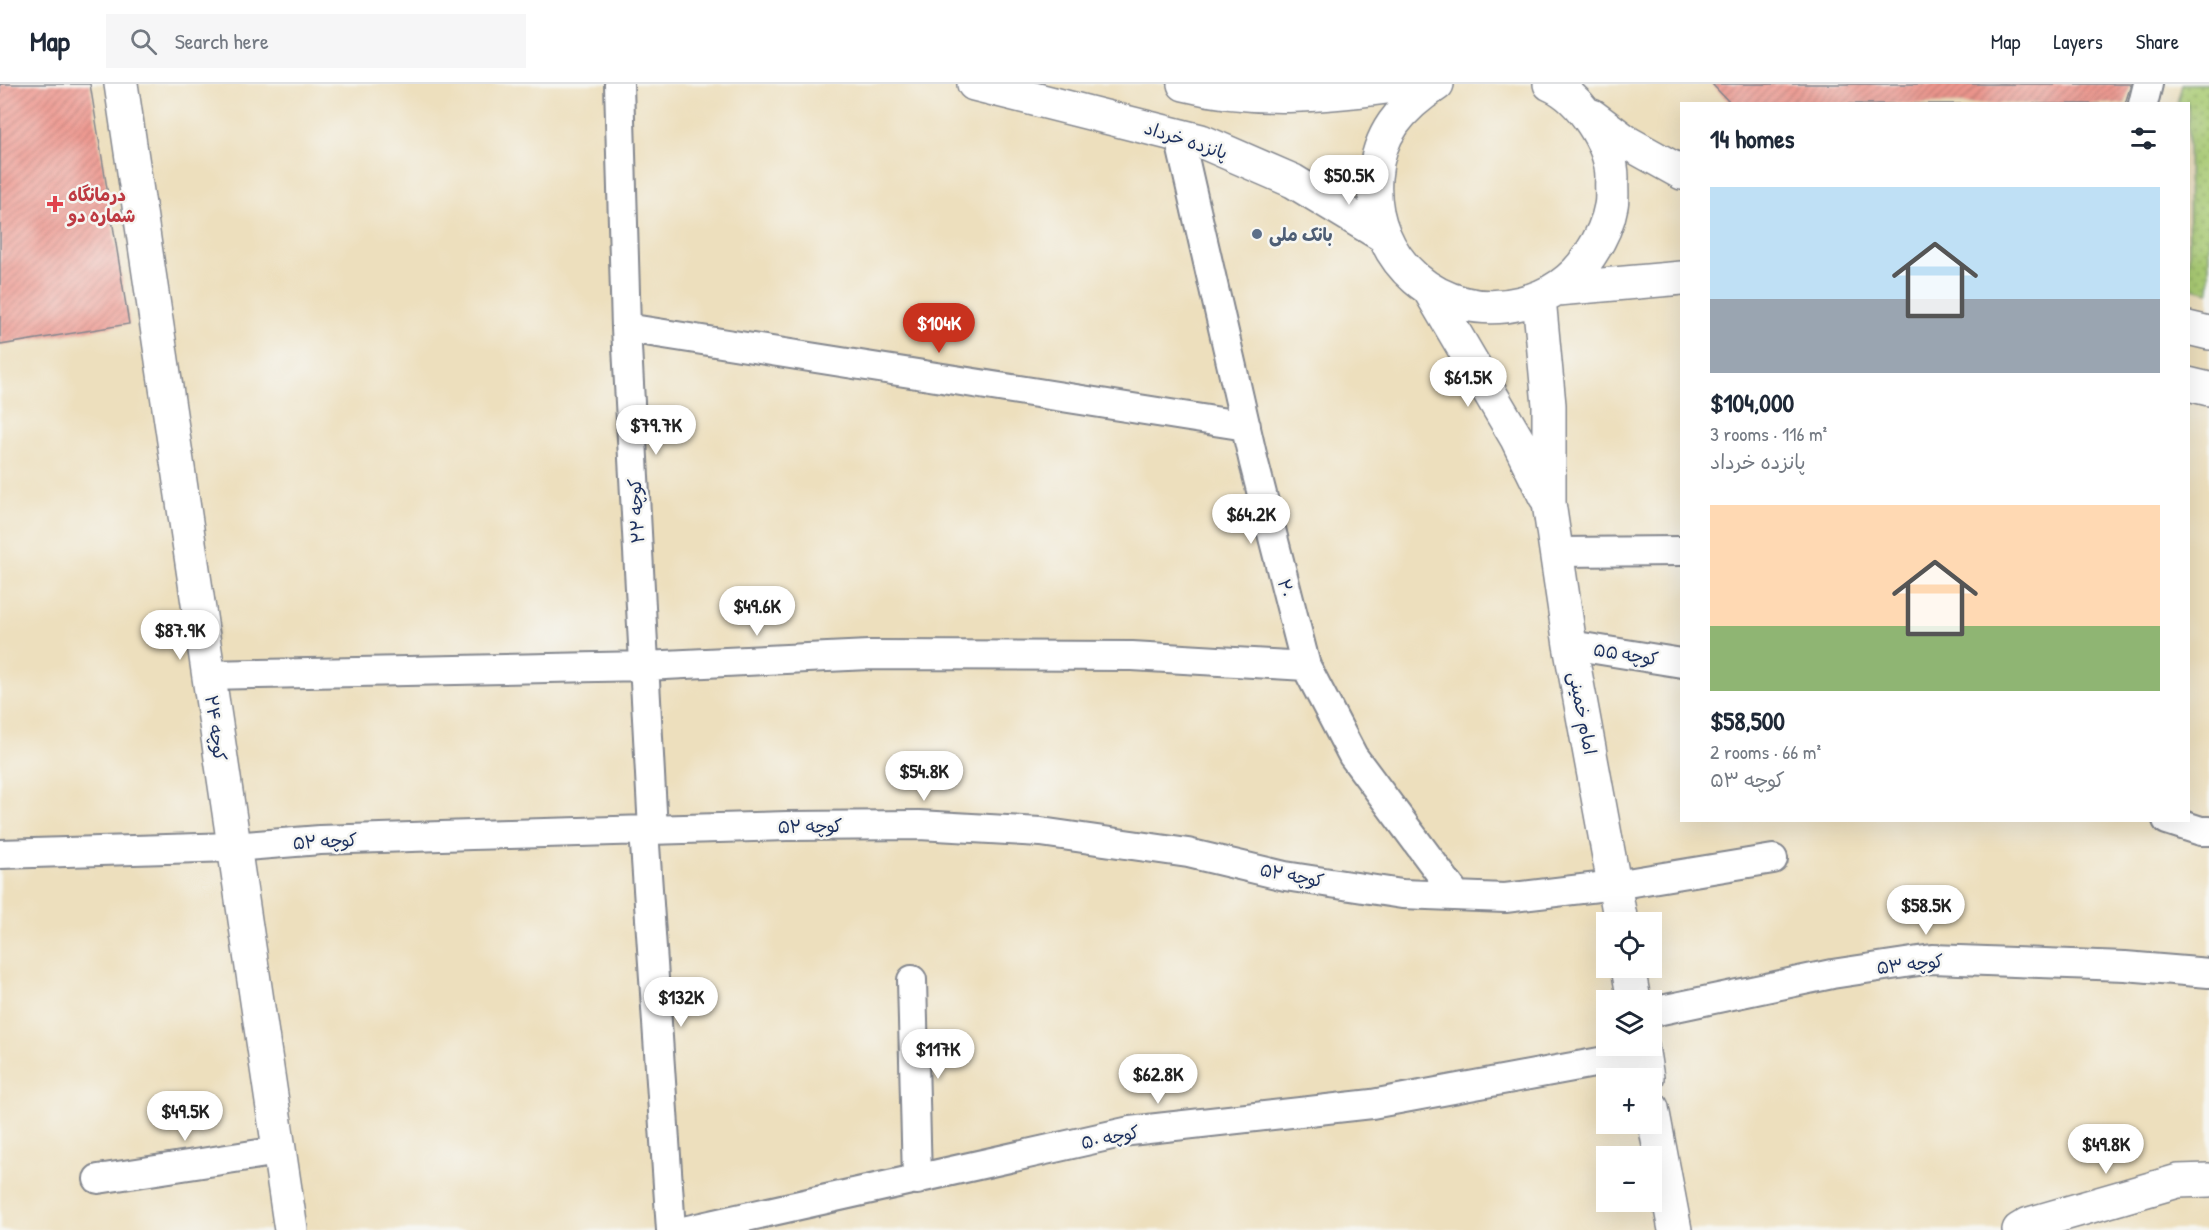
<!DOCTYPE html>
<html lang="en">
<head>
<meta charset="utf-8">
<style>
  :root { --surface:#fff; --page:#f6f6f7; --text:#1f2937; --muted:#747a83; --line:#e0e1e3; --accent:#c8321e }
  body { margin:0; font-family:"Patrick Hand","Playpen Sans Arabic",sans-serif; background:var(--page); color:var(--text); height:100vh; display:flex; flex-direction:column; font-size:22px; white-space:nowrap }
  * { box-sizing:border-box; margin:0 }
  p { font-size:20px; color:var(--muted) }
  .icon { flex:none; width:33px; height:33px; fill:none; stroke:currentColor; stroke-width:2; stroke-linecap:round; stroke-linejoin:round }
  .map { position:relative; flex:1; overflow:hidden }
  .drawer { position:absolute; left:1680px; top:18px; width:510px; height:720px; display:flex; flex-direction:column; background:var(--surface); border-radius:0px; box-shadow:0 6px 24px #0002 }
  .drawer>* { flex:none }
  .fabs { position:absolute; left:1596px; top:828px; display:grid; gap:12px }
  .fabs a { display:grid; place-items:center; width:66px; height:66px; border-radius:0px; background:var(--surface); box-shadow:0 6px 24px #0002; font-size:30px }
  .price { position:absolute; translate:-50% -51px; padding:0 14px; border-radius:21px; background:#fff; color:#222; font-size:20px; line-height:39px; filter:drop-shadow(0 2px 3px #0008) }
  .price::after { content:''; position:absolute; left:50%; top:36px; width:18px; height:14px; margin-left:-9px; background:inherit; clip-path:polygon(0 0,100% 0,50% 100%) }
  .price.on { background:var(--accent); color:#fff }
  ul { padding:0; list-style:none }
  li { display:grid; align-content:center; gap:12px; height:318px; padding:0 30px }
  li span { display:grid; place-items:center; height:186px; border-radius:0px; color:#555 }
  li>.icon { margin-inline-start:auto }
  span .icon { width:108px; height:108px; fill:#fffc; stroke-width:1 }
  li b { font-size:26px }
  h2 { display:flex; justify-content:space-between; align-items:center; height:72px; padding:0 30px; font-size:26px }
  header { display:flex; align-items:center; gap:36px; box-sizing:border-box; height:84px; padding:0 30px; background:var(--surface); border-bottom:2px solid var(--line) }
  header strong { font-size:28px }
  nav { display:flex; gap:33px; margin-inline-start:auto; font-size:21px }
  .search { width:420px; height:54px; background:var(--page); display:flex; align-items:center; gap:15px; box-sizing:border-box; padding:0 21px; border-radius:0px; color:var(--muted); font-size:22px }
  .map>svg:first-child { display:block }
  .park { fill:url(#park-dots); stroke:#627e69; stroke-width:1.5 }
  .building { fill:url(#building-hatch) }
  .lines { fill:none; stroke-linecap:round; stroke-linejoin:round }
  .minor-casing { stroke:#84878e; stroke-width:32 }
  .tertiary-casing { stroke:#84878e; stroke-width:36 }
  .secondary-casing { stroke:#84878e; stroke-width:36 }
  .minor { stroke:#fff; stroke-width:28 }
  .tertiary { stroke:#fff; stroke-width:33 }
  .secondary { stroke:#fff; stroke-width:33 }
  .health-dot { fill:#e0444e; stroke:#f6f6f2; stroke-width:2 }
  .service-dot { fill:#5c6f8a; stroke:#f6f6f2; stroke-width:2 }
  .labels { text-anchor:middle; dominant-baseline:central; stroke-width:5; stroke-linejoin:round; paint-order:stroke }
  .street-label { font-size:18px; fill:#1b2f5e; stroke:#f6f6f2 }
  .health-label { font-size:18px; font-weight:bold; fill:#be3a42; stroke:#f6f6f2; text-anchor:start }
  .service-label { font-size:18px; font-weight:bold; fill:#4e5e75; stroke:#f6f6f2; text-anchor:start }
</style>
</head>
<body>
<header>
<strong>Map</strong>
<div class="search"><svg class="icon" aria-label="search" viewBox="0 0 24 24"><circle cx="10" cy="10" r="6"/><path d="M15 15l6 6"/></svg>Search here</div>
<nav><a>Map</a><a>Layers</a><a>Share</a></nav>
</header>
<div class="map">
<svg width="2209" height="1146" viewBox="0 0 2209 1146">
  <defs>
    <pattern id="park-dots" width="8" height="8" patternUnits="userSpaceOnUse" patternTransform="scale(1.5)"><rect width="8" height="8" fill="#aacc74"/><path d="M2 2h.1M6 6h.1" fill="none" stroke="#8aa662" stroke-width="1.8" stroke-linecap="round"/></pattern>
    <pattern id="building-hatch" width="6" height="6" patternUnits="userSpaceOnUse" patternTransform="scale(1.5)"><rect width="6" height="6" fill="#ee978e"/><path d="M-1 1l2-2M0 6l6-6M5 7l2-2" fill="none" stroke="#c07c77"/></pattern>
  </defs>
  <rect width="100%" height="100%" fill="#f6f6f2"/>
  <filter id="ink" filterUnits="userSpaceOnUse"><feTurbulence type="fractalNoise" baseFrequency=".0167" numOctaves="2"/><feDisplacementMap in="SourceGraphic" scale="12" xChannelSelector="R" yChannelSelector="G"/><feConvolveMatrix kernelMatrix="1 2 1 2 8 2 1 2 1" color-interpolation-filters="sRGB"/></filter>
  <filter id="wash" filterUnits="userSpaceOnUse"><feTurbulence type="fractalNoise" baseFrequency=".008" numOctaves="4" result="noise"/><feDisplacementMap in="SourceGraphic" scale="24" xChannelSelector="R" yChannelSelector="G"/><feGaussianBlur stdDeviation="1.35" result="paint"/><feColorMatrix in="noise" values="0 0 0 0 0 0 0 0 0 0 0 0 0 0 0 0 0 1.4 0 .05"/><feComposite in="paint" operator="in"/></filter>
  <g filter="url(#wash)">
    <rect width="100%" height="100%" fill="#eddfbd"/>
    <path class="park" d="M 2182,0 L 2209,0 L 2209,208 L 2189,203 L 2188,20 L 2177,19 Z"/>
    <g id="blocks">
      <path class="building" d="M 0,0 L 90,0 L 129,240 L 0,261 Z
        M 1712,0 L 2131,0 L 2125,20 L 1731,20 Z"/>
    </g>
  </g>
  <g filter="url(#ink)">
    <use href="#blocks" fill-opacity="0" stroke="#84878e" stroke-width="1.5"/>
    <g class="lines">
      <g class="minor-casing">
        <path id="minor" d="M 619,0 L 626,244 L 653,746
          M 2143,20 L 2148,0
          M 1179,52 L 1254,379 L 1306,582 L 1353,672 L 1457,812
          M 626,244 L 1246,342
          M 1556,468 L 1682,467
          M 1570,561 L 1682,579
          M 208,591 L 645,582 L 869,571 L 1132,572 L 1306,582
          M 2167,736 L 2201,747 L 2209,747
          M 644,746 L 671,1146
          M 0,770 L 233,763 L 320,756 L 472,751 L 787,742 L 919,741 L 1041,748 L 1188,769 L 1285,792 L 1402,810 L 1505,814 L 1615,801 L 1773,775
          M 912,896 L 917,1096
          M 1652,928 L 1832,890 L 1932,875 L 2125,882 L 2209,889
          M 98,1095 L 279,1067
          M 688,1146 L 1130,1047 L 1372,1020 L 1643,970"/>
      </g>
      <g class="tertiary-casing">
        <path id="tertiary" d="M 121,0 L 291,1146
          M 2019,1146 L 2029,1140 L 2178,1097 L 2209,1096"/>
      </g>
      <g class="secondary-casing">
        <path id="secondary" d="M 974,0 L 1201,57 L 1293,97 L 1382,151
          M 1184,0 C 1258,19 1333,11 1408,0
          M 1437,0 C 1401,23 1378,50 1375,94 C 1369,176 1441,239 1521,219 C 1550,212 1574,196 1590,171 C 1600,156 1608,140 1611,122 C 1613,113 1611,103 1612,94 C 1612,61 1581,13 1550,0
          M 1592,32 L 1628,59 L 1682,89
          M 1557,205 L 1682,194
          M 1430,207 L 1517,355 L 1545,412
          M 1539,214 L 1549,321 L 1549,419 L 1570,561 L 1621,838
          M 2188,244 L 2209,249
          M 2188,300 L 2209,305
          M 1628,884 L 1634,916
          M 1642,962 L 1647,994
          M 1652,1024 L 1675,1146"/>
      </g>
      <use href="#minor" class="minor"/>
      <use href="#tertiary" class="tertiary"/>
      <use href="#secondary" class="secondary"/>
    </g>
  </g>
  <path class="health-dot" d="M52 111h6v6h6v6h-6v6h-6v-6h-6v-6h6z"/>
  <circle class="service-dot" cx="1257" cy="150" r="6"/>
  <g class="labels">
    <g class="street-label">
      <text transform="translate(1186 56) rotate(18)">پانزده خرداد</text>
      <text transform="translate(636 427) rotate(-93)">کوچه ۲۲</text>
      <text transform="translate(1286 504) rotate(76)">۲۰</text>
      <text transform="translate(1626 570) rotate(9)">کوچه ۵۵</text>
      <text transform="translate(1583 629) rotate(79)">امام خمینی</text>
      <text transform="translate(216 644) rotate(82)">کوچه ۲۴</text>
      <text transform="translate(810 742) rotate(-1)">کوچه ۵۲</text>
      <text transform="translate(325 757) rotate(-3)">کوچه ۵۲</text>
      <text transform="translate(1292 791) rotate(11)">کوچه ۵۲</text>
      <text transform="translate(1910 880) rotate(-6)">کوچه ۵۳</text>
      <text transform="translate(1110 1053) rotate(-11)">کوچه ۵۰</text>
    </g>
    <g class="health-label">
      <text x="68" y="110">درمانگاه<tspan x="68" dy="21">شماره دو</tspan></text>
    </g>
    <g class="service-label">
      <text x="1269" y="150">بانک ملی</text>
    </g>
  </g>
</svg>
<div class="fabs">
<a><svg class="icon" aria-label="locate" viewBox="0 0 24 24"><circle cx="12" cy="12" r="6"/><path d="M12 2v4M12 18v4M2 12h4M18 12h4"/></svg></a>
<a><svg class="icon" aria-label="layers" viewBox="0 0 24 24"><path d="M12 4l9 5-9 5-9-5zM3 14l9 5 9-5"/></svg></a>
<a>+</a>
<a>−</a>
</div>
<b class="price" style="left:1349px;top:122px">$50.5K</b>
<b class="price on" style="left:939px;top:270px">$104K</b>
<b class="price" style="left:1468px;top:324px">$61.5K</b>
<b class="price" style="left:656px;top:372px">$79.7K</b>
<b class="price" style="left:1251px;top:461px">$64.2K</b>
<b class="price" style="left:757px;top:553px">$49.6K</b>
<b class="price" style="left:180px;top:577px">$87.9K</b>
<b class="price" style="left:924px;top:718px">$54.8K</b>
<b class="price" style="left:1926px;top:852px">$58.5K</b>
<b class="price" style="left:681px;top:944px">$132K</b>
<b class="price" style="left:938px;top:996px">$117K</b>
<b class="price" style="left:1158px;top:1021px">$62.8K</b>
<b class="price" style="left:185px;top:1058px">$49.5K</b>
<b class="price" style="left:2106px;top:1091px">$49.8K</b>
<section class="drawer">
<h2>14 homes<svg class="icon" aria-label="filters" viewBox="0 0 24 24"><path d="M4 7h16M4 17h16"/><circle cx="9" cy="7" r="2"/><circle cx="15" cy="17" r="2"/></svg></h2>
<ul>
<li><span style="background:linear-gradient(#bfe0f5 60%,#9aa5b1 0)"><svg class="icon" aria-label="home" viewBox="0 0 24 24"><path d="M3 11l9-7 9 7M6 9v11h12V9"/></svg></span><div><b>$104,000</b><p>3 rooms · 116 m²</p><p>پانزده خرداد</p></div></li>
<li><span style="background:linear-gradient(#ffd9b3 65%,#8fb573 0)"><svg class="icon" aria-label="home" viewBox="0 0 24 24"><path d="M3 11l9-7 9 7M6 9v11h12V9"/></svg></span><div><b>$58,500</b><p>2 rooms · 66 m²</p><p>کوچه ۵۳</p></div></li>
</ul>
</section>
</div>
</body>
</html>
